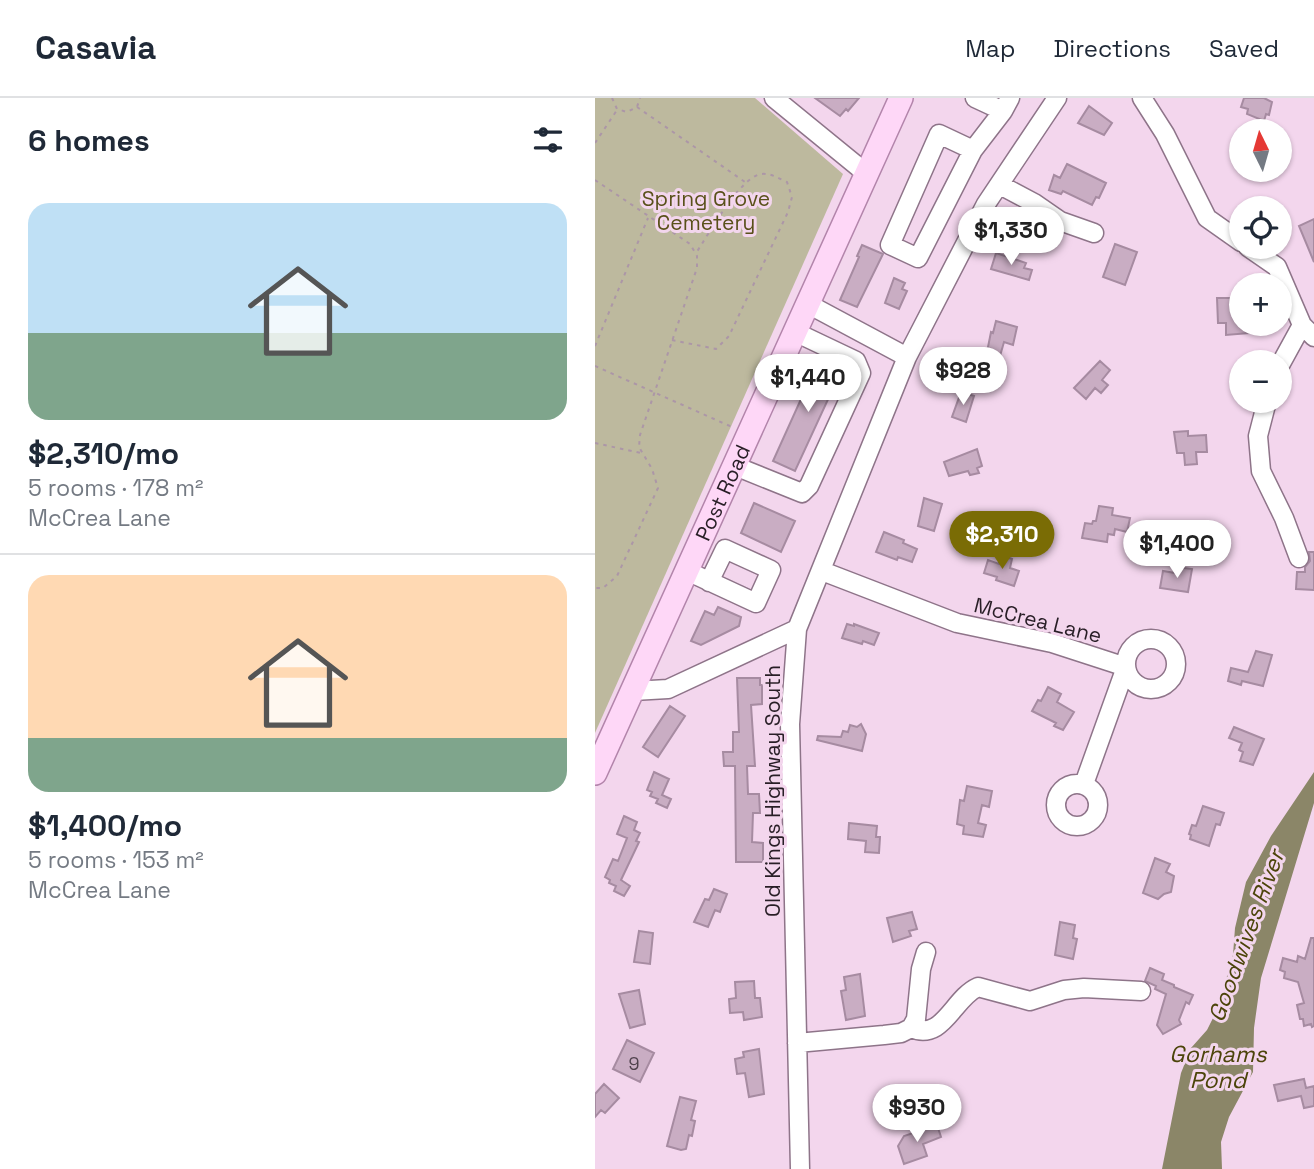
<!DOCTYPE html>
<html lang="en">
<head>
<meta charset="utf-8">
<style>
  :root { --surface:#fff; --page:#f2f2f3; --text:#1f2937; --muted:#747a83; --line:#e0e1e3; --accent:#7a6c05 }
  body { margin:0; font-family:"Space Grotesk",sans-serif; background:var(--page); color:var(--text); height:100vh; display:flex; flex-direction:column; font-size:26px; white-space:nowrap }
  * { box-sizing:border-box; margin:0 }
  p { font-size:23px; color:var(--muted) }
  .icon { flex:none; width:38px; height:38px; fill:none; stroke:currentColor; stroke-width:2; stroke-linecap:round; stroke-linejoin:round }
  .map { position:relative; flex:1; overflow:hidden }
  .drawer { display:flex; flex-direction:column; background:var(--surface); width:595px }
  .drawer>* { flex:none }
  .needle { width:46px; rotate:355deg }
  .controls { position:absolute; left:634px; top:21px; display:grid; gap:14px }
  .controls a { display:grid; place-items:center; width:63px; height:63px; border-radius:50%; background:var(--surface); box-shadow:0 2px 5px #0004; font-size:35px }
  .price { position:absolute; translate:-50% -60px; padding:0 16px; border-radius:24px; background:#fff; color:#222; font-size:23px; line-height:46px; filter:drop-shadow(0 2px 4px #0008) }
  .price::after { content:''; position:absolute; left:50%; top:42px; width:21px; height:16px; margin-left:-10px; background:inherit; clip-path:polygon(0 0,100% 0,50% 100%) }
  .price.selected { background:var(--accent); color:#fff }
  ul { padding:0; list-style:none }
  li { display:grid; align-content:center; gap:14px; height:371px; padding:0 28px }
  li+li { border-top:2px solid var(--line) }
  li span { display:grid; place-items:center; height:217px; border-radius:21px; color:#555 }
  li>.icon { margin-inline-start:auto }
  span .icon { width:126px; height:126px; fill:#fffc; stroke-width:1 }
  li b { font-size:30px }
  h2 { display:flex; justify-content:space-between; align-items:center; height:84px; padding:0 28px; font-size:30px }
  header { display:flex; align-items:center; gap:42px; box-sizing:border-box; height:98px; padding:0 35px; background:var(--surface); border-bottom:2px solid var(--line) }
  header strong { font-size:33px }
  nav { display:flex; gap:38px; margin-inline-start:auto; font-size:24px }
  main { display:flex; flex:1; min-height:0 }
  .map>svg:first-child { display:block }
  .green { fill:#bdb99e }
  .water { fill:#8b8668 }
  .building { fill:#c9adc3; stroke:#a68ba1; stroke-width:2 }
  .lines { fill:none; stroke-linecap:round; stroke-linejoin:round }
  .minor-casing { stroke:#8e7489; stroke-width:21 }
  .major-casing { stroke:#b385ab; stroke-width:26 }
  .path { stroke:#ac96a7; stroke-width:2; stroke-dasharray:3.5 5; stroke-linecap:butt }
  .minor { stroke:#fff; stroke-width:18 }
  .major { stroke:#fed7f7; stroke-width:23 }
  .labels { text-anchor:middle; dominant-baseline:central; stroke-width:6; stroke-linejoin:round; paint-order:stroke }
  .number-label { font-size:18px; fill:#50424d }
  .park-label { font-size:21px; fill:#59501a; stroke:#f3d6ed }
  .street-label { font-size:21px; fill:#281e26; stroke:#f3d6ed }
  .water-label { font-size:23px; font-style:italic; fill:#4c440a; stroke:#f3d6ed }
</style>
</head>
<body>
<header>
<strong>Casavia</strong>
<nav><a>Map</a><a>Directions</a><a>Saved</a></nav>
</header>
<main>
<section class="drawer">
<h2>6 homes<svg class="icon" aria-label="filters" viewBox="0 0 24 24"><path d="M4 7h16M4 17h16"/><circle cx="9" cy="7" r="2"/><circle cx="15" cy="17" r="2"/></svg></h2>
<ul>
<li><span style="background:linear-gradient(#bfe0f5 60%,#7fa58c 0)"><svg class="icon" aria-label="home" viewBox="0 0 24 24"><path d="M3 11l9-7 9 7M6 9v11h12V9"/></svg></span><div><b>$2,310/mo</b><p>5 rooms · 178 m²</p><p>McCrea Lane</p></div></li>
<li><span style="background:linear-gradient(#ffd9b3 75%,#7fa58c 0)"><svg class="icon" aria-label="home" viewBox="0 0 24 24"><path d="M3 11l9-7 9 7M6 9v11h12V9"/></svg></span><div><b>$1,400/mo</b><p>5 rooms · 153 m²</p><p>McCrea Lane</p></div></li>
</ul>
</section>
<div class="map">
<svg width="719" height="1071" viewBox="0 0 719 1071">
  <rect width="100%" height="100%" fill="#f3d6ed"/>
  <path class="green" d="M 0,0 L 160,0 L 248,76 L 0,635 Z"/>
  <path class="water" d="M 719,674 L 719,705 L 666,880 L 659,930 L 658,974 L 634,1019 L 626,1044 L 627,1071 L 567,1071 L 586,975 L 596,950 L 612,932 L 623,910 L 638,857 L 640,830 L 651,784 L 676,738 Z"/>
  <path class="building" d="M 220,0 L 264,0 L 253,13 L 251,11 L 245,18 Z
    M 649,0 L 669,0 L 677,4 L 674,17 L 671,16 L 669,23 L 652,16 L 653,11 L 646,9 Z
    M 494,8 L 517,25 L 509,37 L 483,25 Z
    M 472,66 L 511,85 L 504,100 L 501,99 L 497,107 L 468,93 L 466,96 L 454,92 L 459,77 L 465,80 Z
    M 719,121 L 719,164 L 704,128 Z
    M 520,146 L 542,154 L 530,187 L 508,179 Z
    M 267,147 L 288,156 L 262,209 L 245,202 L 264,159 L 262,158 Z
    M 401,155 L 431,165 L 429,170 L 437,172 L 434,182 L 396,171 Z
    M 299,180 L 310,185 L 307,191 L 312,193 L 304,211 L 290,205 Z
    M 622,200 L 646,200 L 646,226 L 654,226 L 654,235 L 631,237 L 631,225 L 623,225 Z
    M 401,223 L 422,229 L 418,247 L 409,244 L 405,258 L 392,254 L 396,234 L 398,235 Z
    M 225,259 L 246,269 L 247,271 L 200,373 L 178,363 Z
    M 505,263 L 515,272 L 507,282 L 513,287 L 506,295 L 500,290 L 491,301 L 479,290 Z
    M 366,294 L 379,298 L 371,324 L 357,319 Z
    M 593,333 L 593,338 L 611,337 L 612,354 L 601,354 L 602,366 L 590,367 L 589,355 L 582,355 L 579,334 Z
    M 382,351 L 387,368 L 382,370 L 384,375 L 375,377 L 373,373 L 354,378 L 349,364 Z
    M 329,400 L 347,406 L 339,433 L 323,428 Z
    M 159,405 L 200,423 L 186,454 L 146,435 Z
    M 504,408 L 518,410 L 517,417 L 535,420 L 532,434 L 520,431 L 519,437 L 513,436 L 512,444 L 487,440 L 490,425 L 497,426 L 498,423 L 501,423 Z
    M 289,434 L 309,442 L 308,445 L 322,451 L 317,464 L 303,459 L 302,462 L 281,454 Z
    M 714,454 L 719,454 L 719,492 L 701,491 L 702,474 L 710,474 L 710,469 L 715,463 Z
    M 406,457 L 417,461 L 415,470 L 424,473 L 419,488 L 401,482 L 402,479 L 389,475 L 393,462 L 404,466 Z
    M 581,469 L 597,471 L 593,494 L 565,490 L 568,473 L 580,475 Z
    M 123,509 L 146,519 L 144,528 L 106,547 L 96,543 L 110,513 L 119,517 Z
    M 252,526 L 259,528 L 259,526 L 284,535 L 279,547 L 268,543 L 267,546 L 247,540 Z
    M 661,553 L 677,557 L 668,588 L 647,583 L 646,587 L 633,583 L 636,570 L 653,574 Z
    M 142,580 L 165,580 L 165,587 L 167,587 L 167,606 L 156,607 L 160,668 L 152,668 L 153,696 L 164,696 L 165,715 L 158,715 L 157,744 L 168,745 L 168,764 L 141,764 L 140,668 L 129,668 L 128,654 L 138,654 L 138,634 L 144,634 Z
    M 453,589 L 466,596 L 462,604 L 479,614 L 468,632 L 459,628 L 461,625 L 437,613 L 443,602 L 446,603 Z
    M 75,608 L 90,618 L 63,659 L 48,649 Z
    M 266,626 L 271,636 L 267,653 L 222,642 L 223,638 L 246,639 L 248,633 L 253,634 L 255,627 L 262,629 Z
    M 639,629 L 669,641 L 658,667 L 645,663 L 648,654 L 644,652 L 647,645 L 634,640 Z
    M 59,674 L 74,681 L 67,697 L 76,701 L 72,710 L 61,705 L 63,701 L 55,698 L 57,694 L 52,692 Z
    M 372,688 L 397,693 L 394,709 L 387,707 L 383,725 L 391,727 L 388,739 L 368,736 L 369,728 L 362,726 L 365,702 L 369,703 Z
    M 608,708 L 629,715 L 625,727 L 621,726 L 614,748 L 595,741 L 596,737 L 594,736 L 597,727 L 601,728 Z
    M 29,718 L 42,724 L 39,732 L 45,735 L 41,743 L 44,744 L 26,782 L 35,788 L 29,798 L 19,793 L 21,788 L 14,785 L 15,782 L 10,779 L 18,761 L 23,763 L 32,740 L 22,736 Z
    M 254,725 L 282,728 L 281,739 L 285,739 L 284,755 L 270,754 L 271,743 L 253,741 Z
    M 560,760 L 575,766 L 571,774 L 579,778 L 576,794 L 569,796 L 563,801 L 548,795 Z
    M 119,791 L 132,796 L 125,814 L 120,812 L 113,829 L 99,824 L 110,801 L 114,802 Z
    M 317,814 L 322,831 L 314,833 L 316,838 L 298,844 L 292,820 Z
    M 465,824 L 480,827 L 478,840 L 482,841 L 478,861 L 460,857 Z
    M 44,833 L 58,835 L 55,866 L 39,864 Z
    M 716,840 L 719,840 L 719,928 L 717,929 L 716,926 L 709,928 L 708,921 L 705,921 L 702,907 L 709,905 L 703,884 L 689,880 L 690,874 L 685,872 L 688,860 L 702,864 L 703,858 L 710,861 Z
    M 555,870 L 569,876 L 567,882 L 579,887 L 579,889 L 598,897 L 594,906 L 591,904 L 584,922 L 586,926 L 568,936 L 562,927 L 571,896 L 560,891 L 561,888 L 550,883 Z
    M 265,876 L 270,918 L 251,922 L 246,893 L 251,892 L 249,879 Z
    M 159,883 L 160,900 L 165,900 L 167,919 L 149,922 L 148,914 L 135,915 L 134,901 L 141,900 L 140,884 Z
    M 44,892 L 50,926 L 35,930 L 24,896 Z
    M 32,942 L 59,955 L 45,984 L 18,971 Z
    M 164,951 L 169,996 L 154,999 L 150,975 L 142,976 L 140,961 L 149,959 L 148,954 Z
    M 709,981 L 711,990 L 719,988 L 719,1008 L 709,1010 L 706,998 L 683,1003 L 679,987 Z
    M 9,986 L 24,1000 L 10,1015 L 6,1012 L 0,1019 L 0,996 Z
    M 85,999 L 101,1003 L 96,1022 L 100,1023 L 97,1038 L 94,1037 L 91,1051 L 86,1052 L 72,1048 Z
    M 342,1027 L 346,1039 L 328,1046 L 332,1058 L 309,1066 L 303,1048 L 309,1038 Z"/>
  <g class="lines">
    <g class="minor-casing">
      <path id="minor" d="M 179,0 L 272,76
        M 380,0 L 408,13 L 415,0
        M 547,0 L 570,36 L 612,120 L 646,144
        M 378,52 L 344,36 L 295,147 L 323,160 L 378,52 L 408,13
        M 405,87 L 439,105 L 465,123 L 499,135
        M 653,149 L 682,169 L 707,227 L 719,239
        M 213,206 L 312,259
        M 684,269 L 707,227
        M 672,303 L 663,338 L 666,373 L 689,420 L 704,460
        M 140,368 L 207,395 L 214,388 L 266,275 L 261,263 L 200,234
        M 92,473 L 161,505 L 176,472 L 130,451 L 114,484
        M 227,473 L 362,525 L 457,545 L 531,569 L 489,686
        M531 566a25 25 0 1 1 50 0a25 25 0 1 1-50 0Z
        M 38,593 L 73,591 L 202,531
        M461 707a21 21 0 1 1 42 0a21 21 0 1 1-42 0Z
        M 316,930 C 348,944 358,900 383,889 L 435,903 L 469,892 L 489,890 L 546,893
        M 202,945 L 289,937 L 306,935 L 316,930 L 321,921 L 326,871 L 331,854
        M 205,1071 L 195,626 L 202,531 L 312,259 L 391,106 L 462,0"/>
    </g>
    <g class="major-casing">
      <g id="major">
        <path id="s1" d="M 0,675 L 306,0"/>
      </g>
    </g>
    <path class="path" d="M 17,0 L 22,11 L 32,14 L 42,9 L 45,0
      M 42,9 L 150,84
      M 0,45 L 22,12
      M 0,82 L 95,146 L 102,158 L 102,170 L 45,337 L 44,349 L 57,371 L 63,390 L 22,478 L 8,490 L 0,490
      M 77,242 L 121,251 L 134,238 L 193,114 L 197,99 L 192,84 C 183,80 176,75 166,76 C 144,80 114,136 101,155
      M 0,248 L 53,120
      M 0,268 L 137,329
      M 0,345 L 46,355"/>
    <use href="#minor" class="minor"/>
    <use href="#major" class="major"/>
  </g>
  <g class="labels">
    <g class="number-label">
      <text x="39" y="965">9</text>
    </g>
    <g class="park-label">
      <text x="111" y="100">Spring Grove<tspan x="111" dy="24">Cemetery</tspan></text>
    </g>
    <g class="street-label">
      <text stroke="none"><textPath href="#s1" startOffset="308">Post Road</textPath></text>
      <text transform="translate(443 522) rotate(14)">McCrea Lane</text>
      <text transform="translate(177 693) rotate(-90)">Old Kings Highway South</text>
    </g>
    <g class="water-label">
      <text transform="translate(651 838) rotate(-70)">Goodwives River</text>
      <text x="623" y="956">Gorhams<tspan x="623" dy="26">Pond</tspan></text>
    </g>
  </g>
</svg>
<div class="controls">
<a><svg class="needle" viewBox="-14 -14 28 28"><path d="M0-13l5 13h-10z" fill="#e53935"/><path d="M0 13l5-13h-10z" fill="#747a83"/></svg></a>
<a><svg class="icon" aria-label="locate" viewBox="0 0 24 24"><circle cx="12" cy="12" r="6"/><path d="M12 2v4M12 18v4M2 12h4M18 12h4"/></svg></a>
<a>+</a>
<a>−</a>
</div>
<b class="price" style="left:416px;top:169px">$1,330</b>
<b class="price" style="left:368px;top:309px">$928</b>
<b class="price" style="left:213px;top:316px">$1,440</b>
<b class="price selected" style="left:407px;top:473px">$2,310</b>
<b class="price" style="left:582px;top:482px">$1,400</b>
<b class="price" style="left:322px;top:1046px">$930</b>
</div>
</main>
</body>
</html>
